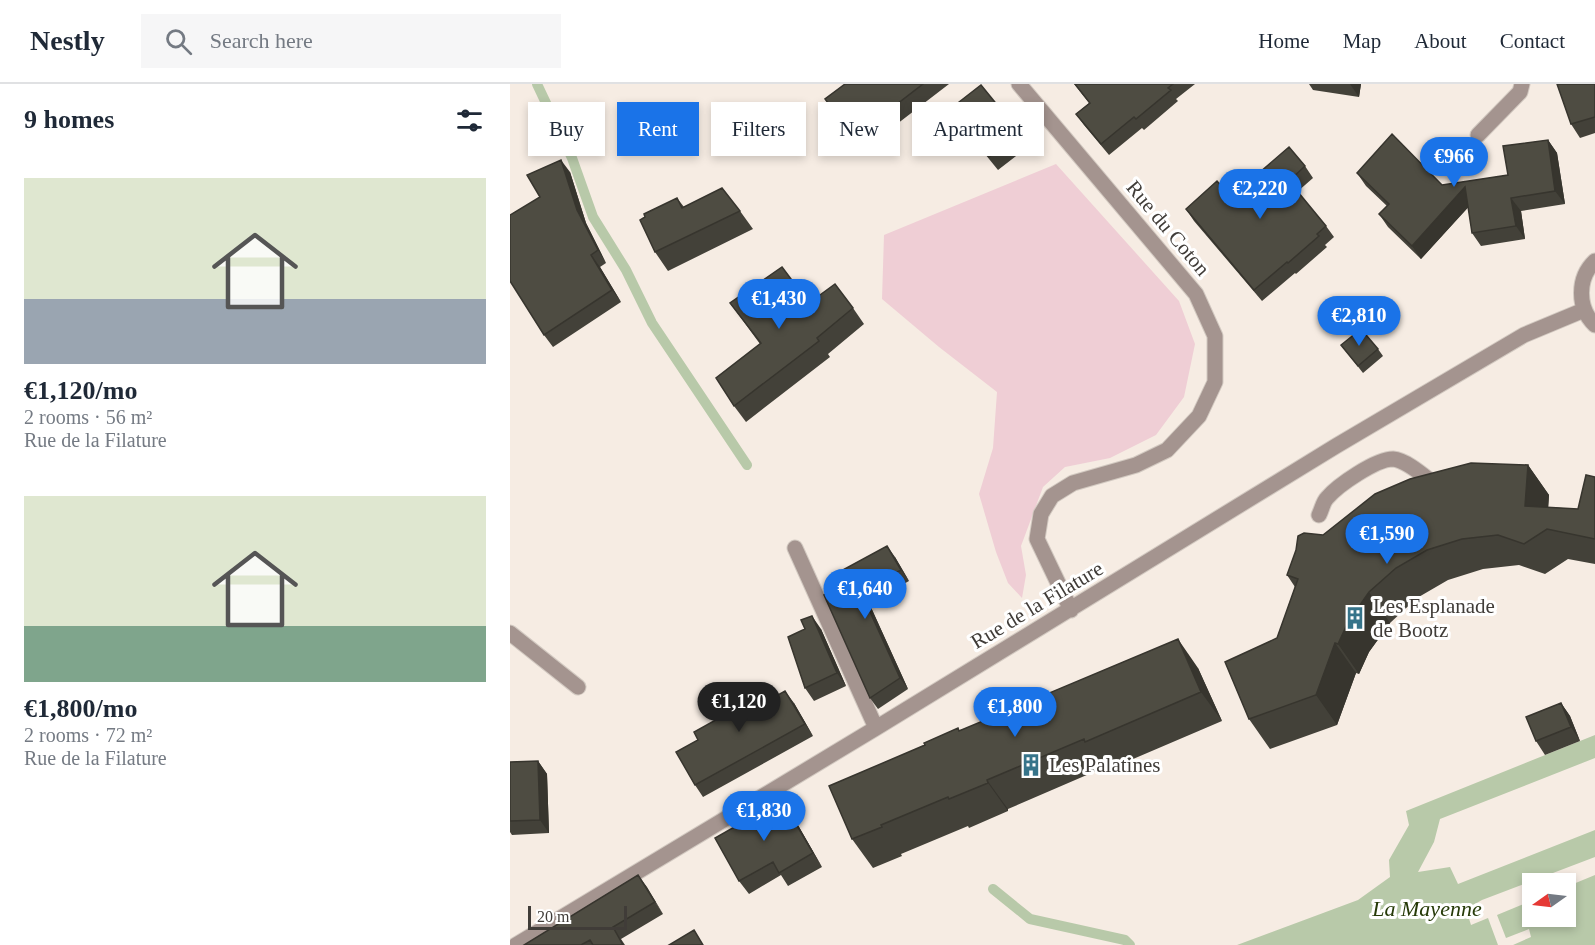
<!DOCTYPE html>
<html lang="en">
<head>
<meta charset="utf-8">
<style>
  :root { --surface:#fff; --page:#f6f6f7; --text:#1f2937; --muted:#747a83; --line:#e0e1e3; --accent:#1a73e8 }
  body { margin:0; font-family:"Times New Roman",serif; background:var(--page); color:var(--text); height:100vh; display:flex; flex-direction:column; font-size:22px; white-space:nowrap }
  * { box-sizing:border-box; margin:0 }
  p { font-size:20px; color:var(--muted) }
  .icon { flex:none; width:33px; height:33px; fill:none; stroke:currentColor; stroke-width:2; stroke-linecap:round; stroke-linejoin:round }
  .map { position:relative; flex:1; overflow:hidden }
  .sheet { display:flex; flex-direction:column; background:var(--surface); width:510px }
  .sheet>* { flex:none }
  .hud { position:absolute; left:18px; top:18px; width:570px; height:54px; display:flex; gap:12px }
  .needle { width:39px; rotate:256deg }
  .fabs { position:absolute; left:1012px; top:789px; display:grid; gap:12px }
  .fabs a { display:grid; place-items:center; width:54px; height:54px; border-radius:0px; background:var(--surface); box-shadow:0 3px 9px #0003; font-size:30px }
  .scale { position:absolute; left:18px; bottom:15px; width:99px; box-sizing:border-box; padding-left:6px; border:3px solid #403c38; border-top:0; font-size:16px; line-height:21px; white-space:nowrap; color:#403c38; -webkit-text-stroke:4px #fff; paint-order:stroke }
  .price { position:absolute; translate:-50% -51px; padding:0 14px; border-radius:21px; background:var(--accent); color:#fff; font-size:20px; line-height:39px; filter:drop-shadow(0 2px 3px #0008) }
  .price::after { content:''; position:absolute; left:50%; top:36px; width:18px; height:14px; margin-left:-9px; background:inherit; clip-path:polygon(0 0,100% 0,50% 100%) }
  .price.selected { background:#222; color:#fff }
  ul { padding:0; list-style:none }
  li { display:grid; align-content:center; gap:12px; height:318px; padding:0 24px }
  li span { display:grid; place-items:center; height:186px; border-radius:0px; color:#555 }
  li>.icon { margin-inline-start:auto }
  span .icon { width:108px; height:108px; fill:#fffc; stroke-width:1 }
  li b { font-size:26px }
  h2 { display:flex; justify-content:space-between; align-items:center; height:72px; padding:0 24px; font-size:26px }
  .pill { padding:0 21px; border-radius:0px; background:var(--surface); box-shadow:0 3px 9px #0003; font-size:21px; line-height:54px }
  .pill.selected { background:var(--accent); color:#fff }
  header { display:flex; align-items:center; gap:36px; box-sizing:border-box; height:84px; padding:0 30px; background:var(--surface); border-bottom:2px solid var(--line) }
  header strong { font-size:28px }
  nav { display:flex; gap:33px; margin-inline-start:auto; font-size:21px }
  .search { width:420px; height:54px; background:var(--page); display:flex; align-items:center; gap:15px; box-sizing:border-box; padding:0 21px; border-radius:0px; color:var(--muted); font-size:22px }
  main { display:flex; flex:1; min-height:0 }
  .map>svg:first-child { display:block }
  .green { fill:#efced5 }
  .water { fill:#b8c9a9 }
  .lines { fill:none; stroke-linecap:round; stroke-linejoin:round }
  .stream { stroke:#b8c9a9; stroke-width:10 }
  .minor-casing { stroke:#d2c9c1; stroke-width:17 }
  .minor { stroke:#a4948f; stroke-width:15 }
  .wall { fill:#434139 }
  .shaded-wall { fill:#37352e }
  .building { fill:#4e4c42; stroke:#37352e; stroke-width:1.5 }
  .labels { text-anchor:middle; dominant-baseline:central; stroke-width:6; stroke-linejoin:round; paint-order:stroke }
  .street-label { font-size:21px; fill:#403c38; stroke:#fff }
  .poi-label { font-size:21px; fill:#403c38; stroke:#fff; text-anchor:start }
  .water-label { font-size:22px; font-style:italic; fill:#263a08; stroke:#fff }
</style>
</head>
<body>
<header>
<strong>Nestly</strong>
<div class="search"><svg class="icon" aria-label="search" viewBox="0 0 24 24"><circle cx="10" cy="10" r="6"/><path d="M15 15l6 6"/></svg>Search here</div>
<nav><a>Home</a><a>Map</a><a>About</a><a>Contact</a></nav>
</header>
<main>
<section class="sheet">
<h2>9 homes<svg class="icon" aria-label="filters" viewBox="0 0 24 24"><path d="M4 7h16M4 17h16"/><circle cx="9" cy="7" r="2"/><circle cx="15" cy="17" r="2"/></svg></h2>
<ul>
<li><span style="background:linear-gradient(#dfe7d0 65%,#9aa5b1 0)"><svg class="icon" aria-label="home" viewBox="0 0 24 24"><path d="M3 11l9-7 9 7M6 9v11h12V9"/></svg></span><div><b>€1,120/mo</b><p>2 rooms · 56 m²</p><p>Rue de la Filature</p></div></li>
<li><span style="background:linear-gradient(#dfe7d0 70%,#7fa58c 0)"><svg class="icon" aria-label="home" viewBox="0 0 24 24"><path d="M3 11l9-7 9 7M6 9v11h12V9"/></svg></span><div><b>€1,800/mo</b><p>2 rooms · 72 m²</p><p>Rue de la Filature</p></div></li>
</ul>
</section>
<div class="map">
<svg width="1085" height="861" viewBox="0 0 1085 861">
  <rect width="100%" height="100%" fill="#f6ece3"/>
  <path class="green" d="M 546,80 L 669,217 L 685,260 L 674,313 L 646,351 L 600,374 L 555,383 L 533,403 L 511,462 L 516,491 L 512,514 L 498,499 L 486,468 L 469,410 L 483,364 L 487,308 L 429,263 L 372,215 L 374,151 Z"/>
  <path class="water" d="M 1085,651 L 1085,674 L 930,735 L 924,758 L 908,788 L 940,783 L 948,800 L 1085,746 L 1085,773 L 972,816 L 956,825 L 961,841 L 978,834 L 988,861 L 727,861 L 848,816 L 880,793 L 879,776 L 899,741 L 896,727 Z
    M 1085,791 L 1085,861 L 1003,861 L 1021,853 L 1019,845 L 996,854 L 987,831 L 1023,816 L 1023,832 L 1056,832 L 1056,803 Z"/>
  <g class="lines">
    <path class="stream" d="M 27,0 L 62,74 L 83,133 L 116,186 L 142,239 L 237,381
      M 483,805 L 520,835 L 615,856 L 620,861"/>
    <g class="minor-casing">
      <path id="minor" d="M 509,0 L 686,210 L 705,252 L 705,298 L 689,332 L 657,366 L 626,381 L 563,399 L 542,412 L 531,430 L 527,455 L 561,526
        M 968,51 L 1010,8 L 1012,0
        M 1085,177 C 1067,194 1067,224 1085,241
        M 809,431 C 812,425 813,418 817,414 C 828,401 866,375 883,375 C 897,376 916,394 927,402
        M 285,464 L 366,644
        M 0,549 L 68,603
        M 6,861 L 366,644 L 826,362 L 1014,251 L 1074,226"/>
    </g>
    <use href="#minor" class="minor"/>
  </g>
  <path class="wall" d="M 335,0 L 439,0 L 361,60 L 359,56 L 351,63 L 315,15 Z
    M 564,0 L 685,0 L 666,15 L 668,17 L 634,46 L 632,44 L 599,71 L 574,41 L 566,30 L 579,19 Z
    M 799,0 L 851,0 L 849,13 L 803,6 Z
    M 1085,0 L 1085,49 L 1070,54 L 1061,40 Z
    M 440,25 L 510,49 L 519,62 L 488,86 L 449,38 Z
    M 1038,56 L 1047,69 L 1055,120 L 1011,127 L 1015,155 L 971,162 L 962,149 L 958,123 L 911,175 L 878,143 L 869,130 L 877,122 L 856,102 L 847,89 L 932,101 L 998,91 Z
    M 795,82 L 803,94 L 787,108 L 816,142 L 824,153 L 815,161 L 817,163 L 786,190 L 785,189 L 752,217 L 684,137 L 676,125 L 721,113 Z
    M 60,88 L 76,139 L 96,179 L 90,183 L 111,218 L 43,263 L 34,251 L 30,113 Z
    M 167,114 L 174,123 L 230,127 L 243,145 L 158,187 L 145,168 Z
    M 220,219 L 299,219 L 343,224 L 354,240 L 318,270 L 320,273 L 236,338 L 224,322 L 250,260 Z
    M 831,261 L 868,265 L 873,272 L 853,289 Z
    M 1018,381 L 1039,411 L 1038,423 L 1068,425 L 1085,393 L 1085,480 L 1058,475 L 1035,490 L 1009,481 L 973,485 L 938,496 L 907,514 L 880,539 L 859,568 L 849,590 L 846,589 L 827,641 L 760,665 L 739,635 L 785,503 L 777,491 L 813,451 Z
    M 385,473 L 399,497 L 359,519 L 398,605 L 368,625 L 360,614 L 337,502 Z
    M 311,545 L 336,602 L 304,617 L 295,604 Z
    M 688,584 L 712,637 L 595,687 L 593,684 L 498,725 L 498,727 L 459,744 L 458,742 L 391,770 L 392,772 L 363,784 L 342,755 L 450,646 Z
    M 241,601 L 253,619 L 284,619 L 303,652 L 193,713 L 185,701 L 188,656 L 213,632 Z
    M 1051,619 L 1060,632 L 1070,657 L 1035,671 L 1026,657 Z
    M 28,677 L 37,690 L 39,749 L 2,751 L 0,748 L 0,678 Z
    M 272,716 L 281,729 L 312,783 L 278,802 L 271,791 L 239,810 L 229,797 Z
    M 128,791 L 153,830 L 111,855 L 115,861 L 14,861 Z"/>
  <path class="shaded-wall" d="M 840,0 L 851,0 L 849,13 Z
    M 1038,56 L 1047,69 L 1055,120 L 1045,107 Z
    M 51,76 L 60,88 L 76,139 L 96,179 L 88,166 L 67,126 Z
    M 955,103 L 965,116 L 911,175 L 902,162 Z
    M 1001,114 L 1011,127 L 1015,155 L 1006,142 Z
    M 81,171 L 90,183 L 111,218 L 102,206 Z
    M 1018,381 L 1039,411 L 1037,445 L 1015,422 Z
    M 377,462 L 385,473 L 399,497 L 391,486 Z
    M 351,508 L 359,519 L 398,605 L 390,594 Z
    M 859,508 L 880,539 L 859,568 L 849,590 L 828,560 L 838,538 Z
    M 302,532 L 311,545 L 336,602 L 327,589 Z
    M 668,555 L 688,584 L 712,637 L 691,608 Z
    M 825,559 L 846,589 L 827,641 L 806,611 Z
    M 275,607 L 284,619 L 303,652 L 295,640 Z
    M 1051,619 L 1060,632 L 1070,657 L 1061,643 Z
    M 28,677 L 37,690 L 39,749 L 30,736 Z
    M 477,696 L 498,725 L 498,727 L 478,699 Z
    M 272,716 L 281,729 L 312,783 L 303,769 Z
    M 128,791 L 137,803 L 153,830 L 145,818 Z"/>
  <path class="building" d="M 335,0 L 413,0 L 352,47 L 350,42 L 341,50 L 315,15 Z
    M 565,0 L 663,0 L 658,4 L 661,6 L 626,35 L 624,33 L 591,60 L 566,30 L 580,19 Z
    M 1047,0 L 1085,0 L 1085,33 L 1061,40 Z
    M 471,1 L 510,49 L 479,73 L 440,25 Z
    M 882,50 L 932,101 L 998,91 L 993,62 L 1038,56 L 1045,107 L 1001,114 L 1006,142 L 962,149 L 955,103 L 902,162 L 869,130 L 879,120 L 847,89 Z
    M 779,63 L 795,82 L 779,97 L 816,142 L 807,150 L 809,152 L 778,179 L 777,178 L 744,206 L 676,125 L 707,97 L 721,113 Z
    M 51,76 L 67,126 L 88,166 L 81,171 L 102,206 L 34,251 L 0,197 L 0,131 L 30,113 L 17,91 Z
    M 212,104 L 230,127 L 145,168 L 130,136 L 135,133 L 134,130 L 167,114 L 172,124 Z
    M 272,183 L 299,219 L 325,200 L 343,224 L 307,254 L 309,257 L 224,322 L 206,294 L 251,259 L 220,219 Z
    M 851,245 L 868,265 L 848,282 L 831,261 Z
    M 961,379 L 1018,381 L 1015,422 L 1068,425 L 1076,391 L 1085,393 L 1085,455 L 1037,445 L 1014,460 L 988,451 L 952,455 L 917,466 L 886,484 L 859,508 L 838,538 L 828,560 L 825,559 L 806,611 L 739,635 L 715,578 L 767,554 L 788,495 L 777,491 L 786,466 L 788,452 L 794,449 L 813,451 L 865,410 L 900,395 Z
    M 377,462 L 391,486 L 351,508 L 390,594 L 360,614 L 314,511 L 337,502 L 329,488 Z
    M 302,532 L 327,589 L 295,604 L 278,553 L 295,545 L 291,536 Z
    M 668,555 L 691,608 L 575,658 L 574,655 L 477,696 L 478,699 L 439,715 L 438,713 L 371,741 L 372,743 L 342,755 L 319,702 L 415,661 L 414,659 L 448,644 L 449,647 Z
    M 241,601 L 252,620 L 275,607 L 295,640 L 185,701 L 166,668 L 188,656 L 184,648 L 213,632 L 206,621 Z
    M 1051,619 L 1061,643 L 1026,657 L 1016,633 Z
    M 28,677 L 30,736 L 0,737 L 0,678 Z
    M 272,716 L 303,769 L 269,789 L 263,778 L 229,797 L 205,754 Z
    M 128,791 L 145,818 L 103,843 L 113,861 L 83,861 L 80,856 L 71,861 L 14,861 Z
    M 184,846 L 193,861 L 159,861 Z"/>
  <defs>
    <g id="building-bare" transform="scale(1.8)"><path d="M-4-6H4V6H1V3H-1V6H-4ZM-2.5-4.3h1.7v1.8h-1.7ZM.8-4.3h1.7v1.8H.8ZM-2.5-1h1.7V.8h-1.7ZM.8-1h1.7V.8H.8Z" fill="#36748a" stroke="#fff" stroke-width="2.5" paint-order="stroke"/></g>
  </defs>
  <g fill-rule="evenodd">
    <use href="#building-bare" x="845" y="534"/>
    <use href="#building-bare" x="521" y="681"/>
  </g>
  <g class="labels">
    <g class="street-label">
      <text transform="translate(658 144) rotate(50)">Rue du Coton</text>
      <text transform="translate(527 521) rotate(-31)">Rue de la Filature</text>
    </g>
    <g class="poi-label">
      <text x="863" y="522">Les Esplanade<tspan x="863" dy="24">de Bootz</tspan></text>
      <text x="539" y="681">Les Palatines</text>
    </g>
    <g class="water-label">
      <text x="917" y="824">La Mayenne</text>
    </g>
  </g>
</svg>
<div class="fabs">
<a><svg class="needle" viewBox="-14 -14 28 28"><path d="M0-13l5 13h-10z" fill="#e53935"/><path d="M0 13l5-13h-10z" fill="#747a83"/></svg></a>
</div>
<div class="scale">20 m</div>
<b class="price" style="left:944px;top:104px">€966</b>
<b class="price" style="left:750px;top:136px">€2,220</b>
<b class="price" style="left:269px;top:246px">€1,430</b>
<b class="price" style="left:849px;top:263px">€2,810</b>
<b class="price" style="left:877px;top:481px">€1,590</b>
<b class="price" style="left:355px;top:536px">€1,640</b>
<b class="price selected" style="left:229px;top:649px">€1,120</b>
<b class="price" style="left:505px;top:654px">€1,800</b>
<b class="price" style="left:254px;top:758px">€1,830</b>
<div class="hud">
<a class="pill">Buy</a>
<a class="pill selected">Rent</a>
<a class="pill">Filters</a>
<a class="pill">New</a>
<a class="pill">Apartment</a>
</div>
</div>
</main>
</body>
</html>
